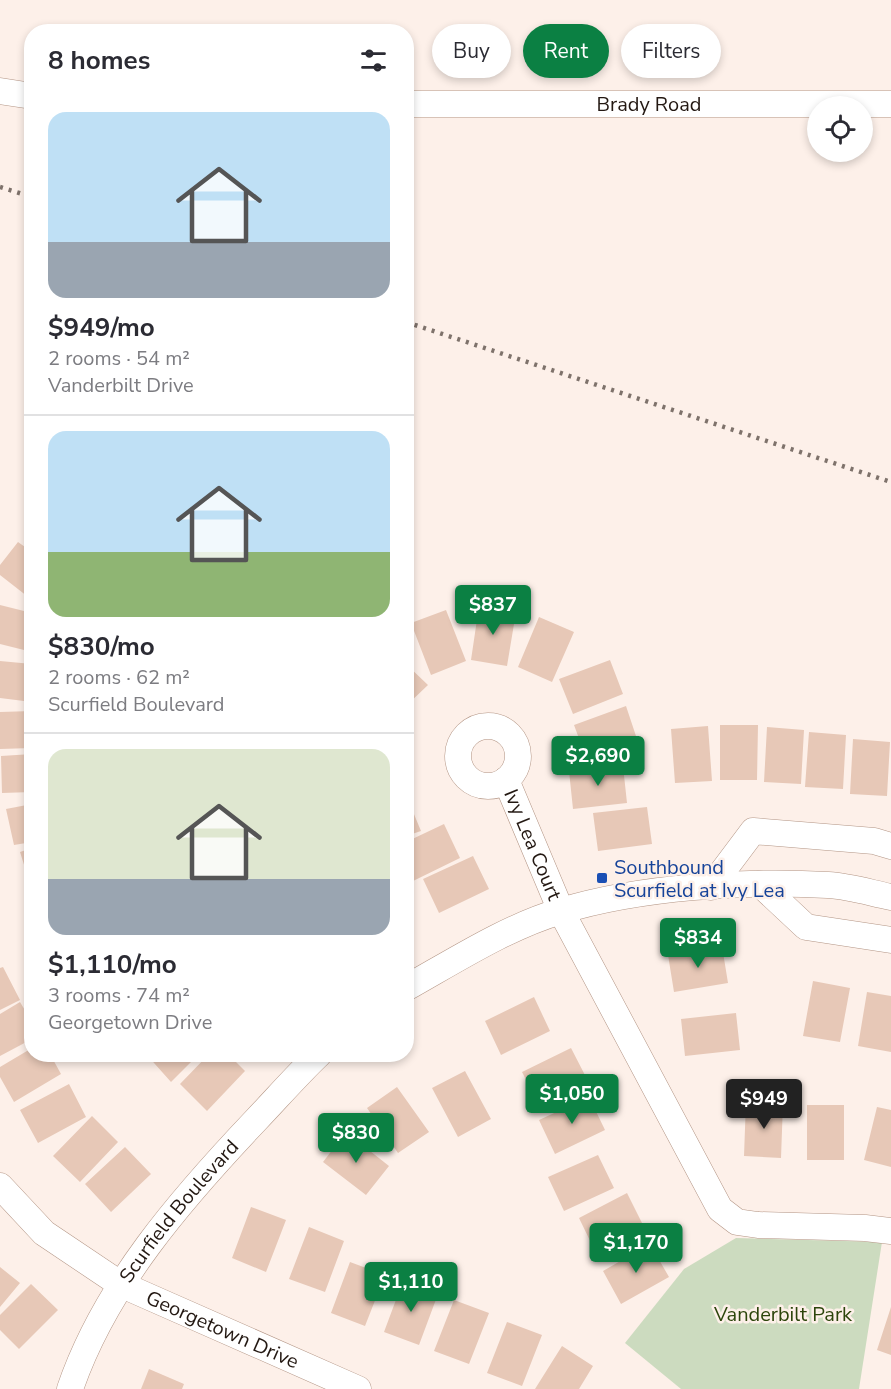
<!DOCTYPE html>
<html lang="en">
<head>
<meta charset="utf-8">
<style>
  :root { --surface:#fff; --page:#f2f2f3; --text:#2b2b33; --muted:#7c7c81; --line:#e1e1e2; --accent:#0b8043 }
  body { margin:0; font-family:"Nunito Sans",sans-serif; background:var(--page); color:var(--text); height:100vh; display:flex; flex-direction:column; font-size:22px; white-space:nowrap }
  * { box-sizing:border-box; margin:0 }
  p { font-size:20px; color:var(--muted) }
  .icon { flex:none; width:33px; height:33px; fill:none; stroke:currentColor; stroke-width:2; stroke-linecap:round; stroke-linejoin:round }
  .map { position:relative; flex:1; overflow:hidden }
  .side { position:absolute; left:24px; top:24px; width:390px; height:1038px; display:flex; flex-direction:column; background:var(--surface); border-radius:24px; box-shadow:0 3px 9px #0003 }
  .side>* { flex:none }
  .hud { position:absolute; left:432px; top:24px; width:369px; height:54px; display:flex; gap:12px }
  .controls { position:absolute; left:807px; top:96px; display:grid; gap:12px }
  .controls a { display:grid; place-items:center; width:66px; height:66px; border-radius:50%; background:var(--surface); box-shadow:0 3px 9px #0003; font-size:30px }
  .price { position:absolute; translate:-50% -51px; padding:0 14px; border-radius:6px; background:var(--accent); color:#fff; font-size:20px; line-height:39px; filter:drop-shadow(0 2px 3px #0008) }
  .price::after { content:''; position:absolute; left:50%; top:36px; width:18px; height:14px; margin-left:-9px; background:inherit; clip-path:polygon(0 0,100% 0,50% 100%) }
  .price.on { background:#222; color:#fff }
  ul { padding:0; list-style:none }
  li { display:grid; align-content:center; gap:12px; height:318px; padding:0 24px }
  li+li { border-top:2px solid var(--line) }
  li span { display:grid; place-items:center; height:186px; border-radius:18px; color:#555 }
  li>.icon { margin-inline-start:auto }
  span .icon { width:108px; height:108px; fill:#fffc; stroke-width:1 }
  li b { font-size:26px }
  h2 { display:flex; justify-content:space-between; align-items:center; height:72px; padding:0 24px; font-size:26px }
  .pill { padding:0 21px; border-radius:27px; background:var(--surface); box-shadow:0 3px 9px #0003; font-size:21px; line-height:54px }
  .pill.on { background:var(--accent); color:#fff }
  .map>svg:first-child { display:block }
  .green { fill:#ccdbbf }
  .building { fill:#e7c8b7 }
  .lines { fill:none; stroke-linecap:round; stroke-linejoin:round }
  .minor-casing { stroke:#b39585; stroke-width:27 }
  .minor { stroke:#fff; stroke-width:26 }
  .rail { stroke:#7e726b; stroke-width:4.5; stroke-dasharray:3 6; stroke-linecap:butt }
  .transit-dot { fill:#1a4fb4; stroke:#fdf0e9; stroke-width:2 }
  .labels { text-anchor:middle; dominant-baseline:central; stroke-width:5; stroke-linejoin:round; paint-order:stroke }
  .street-label { font-size:20px; fill:#231812; stroke:#fdf0e9 }
  .transit-label { font-size:20px; fill:#164399; stroke:#fdf0e9; text-anchor:start }
  .park-label { font-size:20px; fill:#2c450b; stroke:#fdf0e9 }
</style>
</head>
<body>
<div class="map">
<svg width="891" height="1389" viewBox="0 0 891 1389">
  <rect width="100%" height="100%" fill="#fdf0e9"/>
  <path class="green" d="M 736,1238 L 882,1242 L 859,1389 L 681,1389 L 625,1343 L 684,1269 Z"/>
  <path class="building" d="M 18,542 L 32,552 L 32,600 L 0,575 L 0,565 Z
    M 0,605 L 32,613 L 32,652 L 0,644 Z
    M 479,606 L 516,612 L 507,666 L 471,660 Z
    M 446,610 L 466,661 L 431,675 L 411,623 Z
    M 539,617 L 574,632 L 552,682 L 518,667 Z
    M 610,660 L 623,694 L 573,714 L 559,679 Z
    M 0,661 L 32,664 L 32,702 L 0,698 Z
    M 406,664 L 428,685 L 406,706 Z
    M 626,706 L 638,742 L 587,760 L 574,725 Z
    M 32,711 L 32,748 L 0,749 L 0,712 Z
    M 720,725 L 758,725 L 757,780 L 720,780 Z
    M 708,726 L 712,781 L 675,783 L 671,729 Z
    M 767,727 L 804,730 L 801,784 L 764,782 Z
    M 809,732 L 846,735 L 843,789 L 805,787 Z
    M 853,739 L 890,742 L 887,796 L 850,794 Z
    M 32,754 L 32,792 L 2,793 L 1,756 Z
    M 623,766 L 627,803 L 573,809 L 569,771 Z
    M 406,795 L 421,831 L 406,836 Z
    M 32,804 L 32,842 L 14,845 L 6,809 Z
    M 647,807 L 652,844 L 598,851 L 593,813 Z
    M 444,824 L 460,858 L 411,882 L 406,872 L 406,842 Z
    M 32,848 L 32,887 L 31,887 L 20,852 Z
    M 473,856 L 489,889 L 439,913 L 423,879 Z
    M 722,946 L 728,983 L 674,992 L 668,955 Z
    M 3,967 L 20,1000 L 0,1010 L 0,968 Z
    M 813,981 L 850,988 L 840,1042 L 803,1036 Z
    M 867,992 L 891,996 L 891,1052 L 858,1046 Z
    M 534,997 L 550,1031 L 501,1055 L 485,1021 Z
    M 20,1002 L 32,1022 L 32,1039 L 0,1056 L 0,1014 Z
    M 736,1013 L 740,1050 L 685,1056 L 681,1019 Z
    M 32,1048 L 32,1054 L 50,1054 L 61,1074 L 14,1102 L 0,1077 L 0,1067 Z
    M 571,1048 L 588,1081 L 539,1105 L 522,1072 Z
    M 146,1054 L 199,1054 L 171,1082 Z
    M 209,1054 L 228,1054 L 245,1071 L 207,1111 L 180,1084 Z
    M 465,1071 L 491,1119 L 458,1137 L 432,1088 Z
    M 69,1084 L 86,1117 L 38,1143 L 20,1110 Z
    M 397,1087 L 429,1132 L 398,1153 L 367,1108 Z
    M 589,1097 L 605,1130 L 555,1154 L 539,1120 Z
    M 746,1101 L 783,1103 L 781,1158 L 744,1156 Z
    M 807,1105 L 844,1105 L 844,1160 L 807,1160 Z
    M 877,1107 L 891,1110 L 891,1167 L 864,1160 Z
    M 92,1116 L 118,1142 L 80,1182 L 53,1156 Z
    M 346,1132 L 389,1166 L 366,1195 L 323,1162 Z
    M 125,1147 L 151,1174 L 111,1212 L 85,1184 Z
    M 598,1155 L 614,1188 L 564,1211 L 548,1177 Z
    M 627,1193 L 644,1227 L 595,1251 L 579,1218 Z
    M 251,1207 L 286,1220 L 266,1272 L 232,1258 Z
    M 309,1227 L 344,1241 L 325,1292 L 289,1279 Z
    M 650,1244 L 669,1277 L 621,1304 L 603,1271 Z
    M 350,1262 L 385,1275 L 365,1326 L 331,1313 Z
    M 0,1267 L 20,1283 L 0,1307 Z
    M 403,1281 L 438,1294 L 419,1345 L 384,1332 Z
    M 31,1284 L 58,1310 L 19,1349 L 0,1330 L 0,1315 Z
    M 454,1300 L 489,1313 L 469,1364 L 434,1351 Z
    M 891,1307 L 891,1355 L 877,1350 Z
    M 507,1322 L 542,1335 L 522,1386 L 487,1373 Z
    M 562,1346 L 593,1366 L 579,1389 L 535,1389 Z
    M 149,1369 L 184,1384 L 182,1389 L 141,1389 Z"/>
  <g class="lines">
    <g class="minor-casing">
      <g id="minor">
        <path d="M 0,91 L 32,96"/>
        <path id="s1" d="M 406,104 L 891,104"/>
        <circle cx="488" cy="756" r="30"/>
        <path id="s2" d="M 506,780 L 561,911 L 720,1209 L 737,1222 L 758,1225 L 865,1228 L 891,1231"/>
        <path d="M 760,884 L 806,927 L 891,940"/>
        <path d="M 711,887 L 753,831 L 874,841 L 891,846"/>
        <path d="M 406,988 C 456,960 507,927 561,911 C 639,887 747,880 828,885 C 849,886 871,893 891,897"/>
        <path id="s3" d="M 0,1186 L 44,1233 L 120,1284 L 358,1389"/>
        <path id="s4" d="M 70,1389 C 105,1286 182,1198 256,1120 C 277,1098 297,1075 319,1054"/>
      </g>
    </g>
    <use href="#minor" class="minor"/>
    <path class="rail" d="M 0,187 L 32,197
      M 406,322 L 891,482"/>
  </g>
  <rect class="transit-dot" x="596" y="872" width="12" height="12" rx="3"/>
  <g class="labels">
    <g class="street-label">
      <text stroke="none"><textPath href="#s1" startOffset="243">Brady Road</textPath></text>
      <text stroke="none"><textPath href="#s2" startOffset="70">Ivy Lea Court</textPath></text>
      <text stroke="none"><textPath href="#s4" startOffset="210">Scurfield Boulevard</textPath></text>
      <text stroke="none"><textPath href="#s3" startOffset="268">Georgetown Drive</textPath></text>
    </g>
    <g class="transit-label">
      <text x="614" y="867">Southbound<tspan x="614" dy="23">Scurfield at Ivy Lea</tspan></text>
    </g>
    <g class="park-label">
      <text x="783" y="1314">Vanderbilt Park</text>
    </g>
  </g>
</svg>
<div class="controls">
<a><svg class="icon" aria-label="locate" viewBox="0 0 24 24"><circle cx="12" cy="12" r="6"/><path d="M12 2v4M12 18v4M2 12h4M18 12h4"/></svg></a>
</div>
<b class="price" style="left:493px;top:636px">$837</b>
<b class="price" style="left:598px;top:787px">$2,690</b>
<b class="price" style="left:698px;top:969px">$834</b>
<b class="price" style="left:572px;top:1125px">$1,050</b>
<b class="price on" style="left:764px;top:1130px">$949</b>
<b class="price" style="left:356px;top:1164px">$830</b>
<b class="price" style="left:636px;top:1274px">$1,170</b>
<b class="price" style="left:411px;top:1313px">$1,110</b>
<div class="hud">
<a class="pill">Buy</a>
<a class="pill on">Rent</a>
<a class="pill">Filters</a>
</div>
<section class="side">
<h2>8 homes<svg class="icon" aria-label="filters" viewBox="0 0 24 24"><path d="M4 7h16M4 17h16"/><circle cx="9" cy="7" r="2"/><circle cx="15" cy="17" r="2"/></svg></h2>
<ul>
<li><span style="background:linear-gradient(#bfe0f5 70%,#9aa5b1 0)"><svg class="icon" aria-label="home" viewBox="0 0 24 24"><path d="M3 11l9-7 9 7M6 9v11h12V9"/></svg></span><div><b>$949/mo</b><p>2 rooms · 54 m²</p><p>Vanderbilt Drive</p></div></li>
<li><span style="background:linear-gradient(#bfe0f5 65%,#8fb573 0)"><svg class="icon" aria-label="home" viewBox="0 0 24 24"><path d="M3 11l9-7 9 7M6 9v11h12V9"/></svg></span><div><b>$830/mo</b><p>2 rooms · 62 m²</p><p>Scurfield Boulevard</p></div></li>
<li><span style="background:linear-gradient(#dfe7d0 70%,#9aa5b1 0)"><svg class="icon" aria-label="home" viewBox="0 0 24 24"><path d="M3 11l9-7 9 7M6 9v11h12V9"/></svg></span><div><b>$1,110/mo</b><p>3 rooms · 74 m²</p><p>Georgetown Drive</p></div></li>
</ul>
</section>
</div>
</body>
</html>
